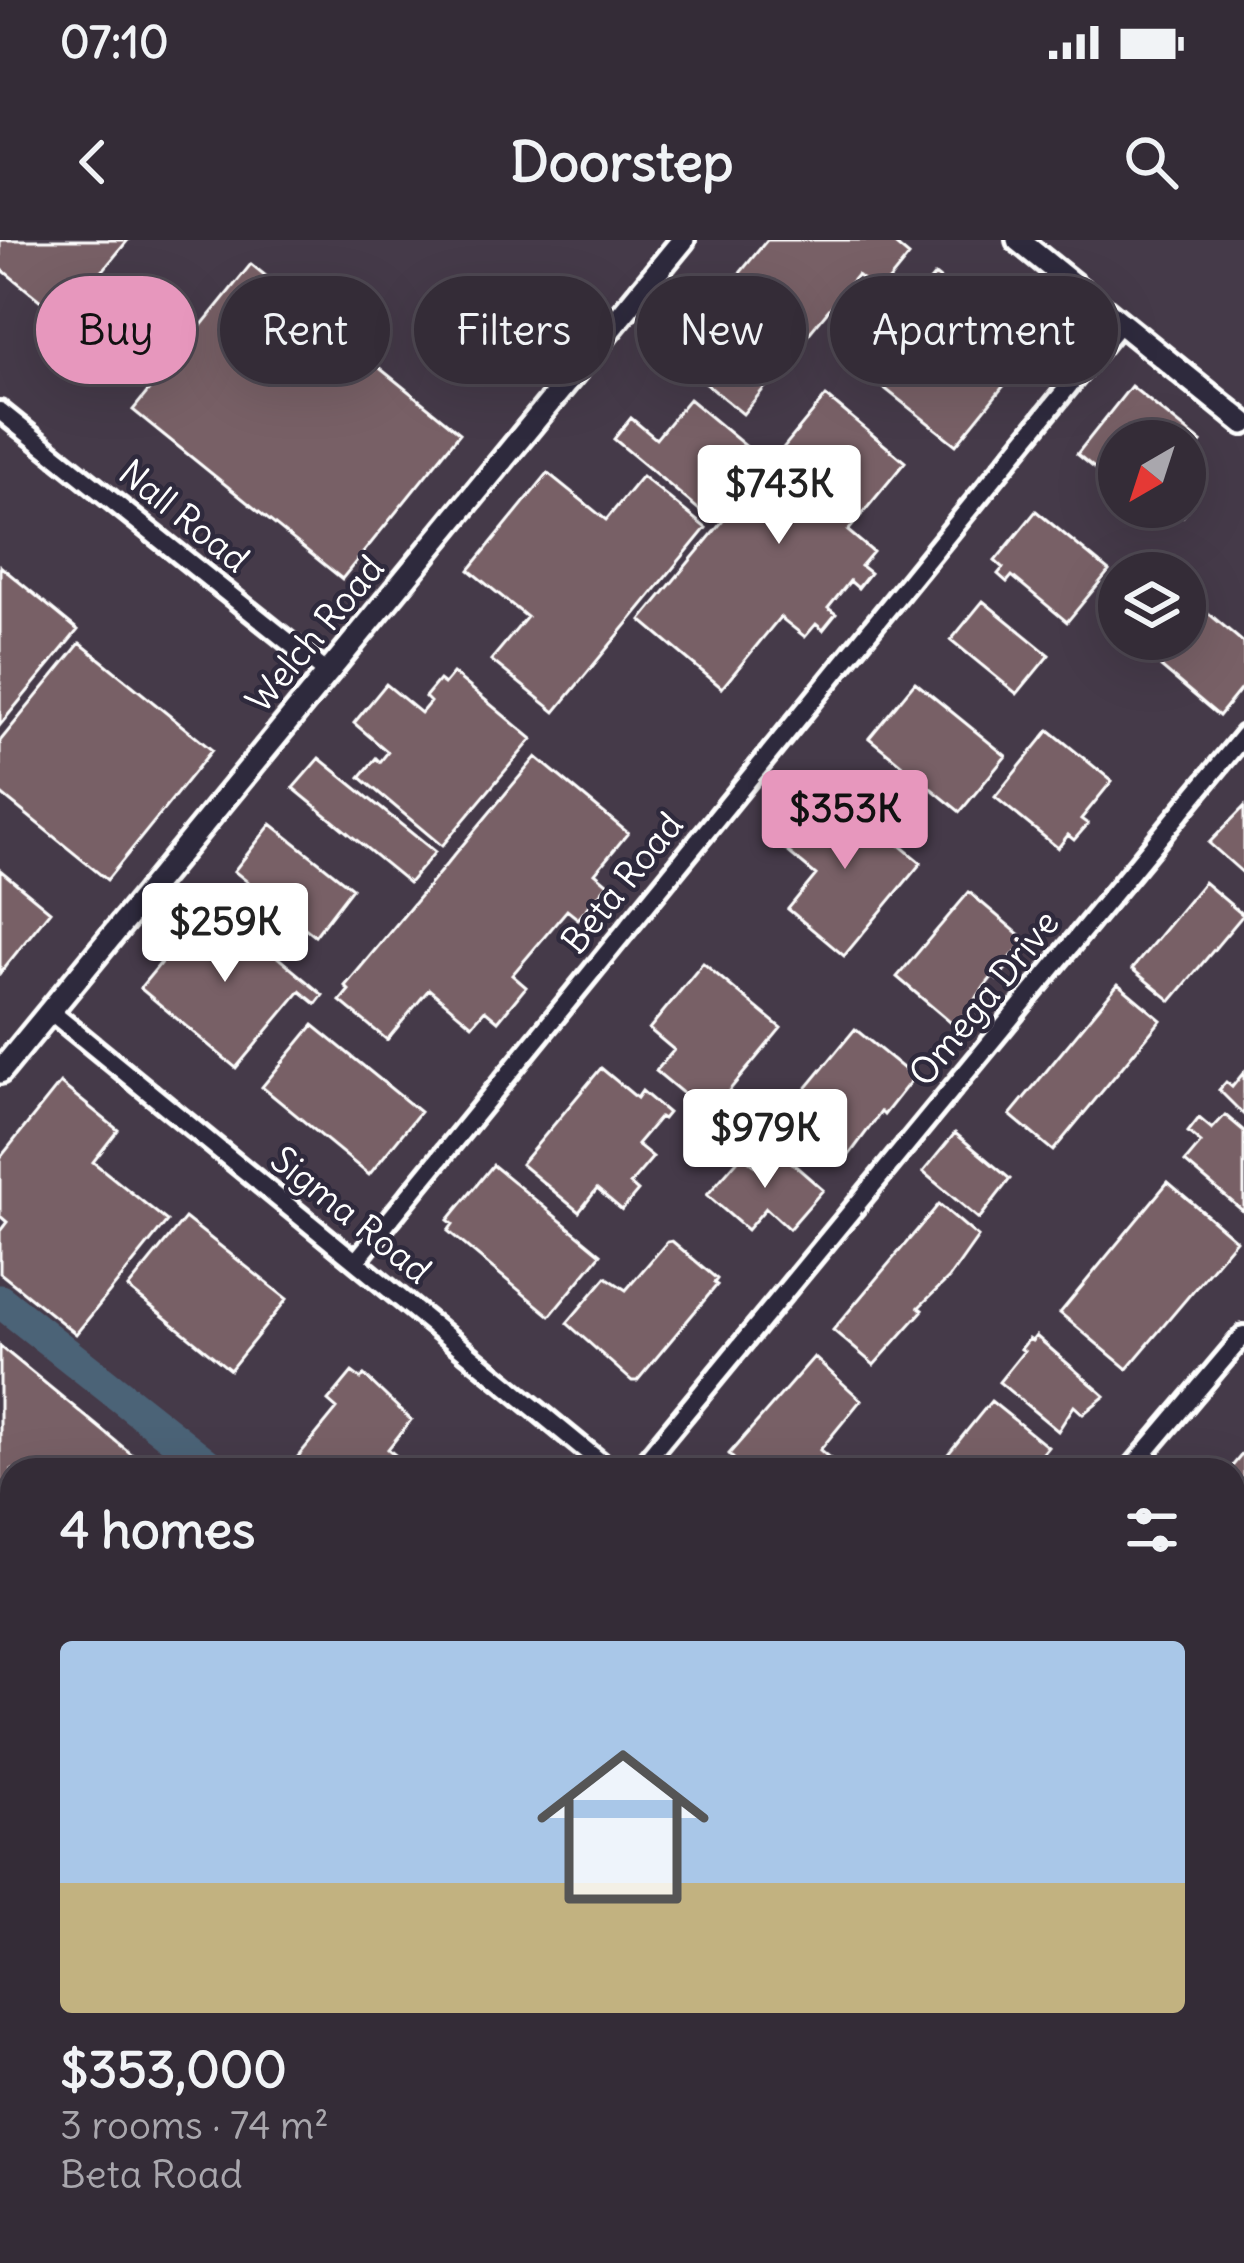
<!DOCTYPE html>
<html lang="en">
<head>
<meta charset="utf-8">
<style>
  :root { --surface:#342c37; --page:#3c343f; --text:#f1f3f6; --muted:#a9a7ad; --line:#4e4852; --accent:#e797bd }
  body { margin:0; font-family:Delius,sans-serif; background:var(--page); color:var(--text); height:100vh; display:flex; flex-direction:column; font-size:45px; white-space:nowrap }
  * { box-sizing:border-box; margin:0 }
  p { font-size:39px; color:var(--muted) }
  .icon { flex:none; width:66px; height:66px; fill:none; stroke:currentColor; stroke-width:2; stroke-linecap:round; stroke-linejoin:round }
  .map { position:relative; flex:1; overflow:hidden }
  .side { position:absolute; left:0px; top:1218px; width:1245px; height:807px; display:flex; flex-direction:column; background:var(--surface); border-radius:36px 36px 0 0; box-shadow:0 12px 48px #0002,0 0 0 3px var(--line) }
  .side>* { flex:none }
  .banner { position:absolute; left:36px; top:36px; width:1173px; height:108px; display:flex; gap:24px }
  .needle { width:78px; rotate:219deg }
  .controls { position:absolute; left:1098px; top:180px; display:grid; gap:24px }
  .controls a { display:grid; place-items:center; width:108px; height:108px; border-radius:50%; background:var(--surface); box-shadow:0 12px 48px #0002,0 0 0 3px var(--line); font-size:60px }
  .price { position:absolute; translate:-50% -102px; padding:0 27px; border-radius:12px; background:#fff; color:#222; font-size:39px; line-height:78px; filter:drop-shadow(0 3px 6px #0008) }
  .price::after { content:''; position:absolute; left:50%; top:72px; width:36px; height:27px; margin-left:-18px; background:inherit; clip-path:polygon(0 0,100% 0,50% 100%) }
  .price.on { background:var(--accent); color:#111 }
  ul { padding:0; list-style:none }
  li { display:grid; align-content:center; gap:24px; height:636px; padding:0 60px }
  li+li { border-top:3px solid var(--line) }
  li span { display:grid; place-items:center; height:372px; border-radius:12px; color:#555 }
  li>.icon { margin-inline-start:auto }
  span .icon { width:216px; height:216px; fill:#fffc; stroke-width:1 }
  li b { font-size:51px }
  h2 { display:flex; justify-content:space-between; align-items:center; height:144px; padding:0 60px; font-size:51px }
  .pill { padding:0 42px; border-radius:54px; background:var(--surface); box-shadow:0 12px 48px #0002,0 0 0 3px var(--line); font-size:42px; line-height:108px }
  .pill.on { background:var(--accent); color:#111 }
  .status { display:flex; justify-content:space-between; align-items:center; height:84px; padding:0 60px; background:var(--surface); direction:ltr }
  .status svg { height:33px; fill:currentColor }
  header { display:flex; justify-content:space-between; align-items:center; height:156px; padding:0 60px; background:var(--surface); font-size:54px; font-weight:700 }
  .map>svg:first-child { display:block }
  .lines { fill:none; stroke-linecap:round; stroke-linejoin:round }
  .river { stroke:#4c6377; stroke-width:33 }
  .building { fill:#786166; stroke:#fff; stroke-width:3 }
  .minor-casing { stroke:#fff; stroke-width:26 }
  .tertiary-casing { stroke:#fff; stroke-width:30 }
  .secondary-casing { stroke:#fff; stroke-width:33 }
  .minor { stroke:#2f2a3d; stroke-width:16 }
  .tertiary { stroke:#2f2a3d; stroke-width:21 }
  .secondary { stroke:#2f2a3d; stroke-width:24 }
  .labels { text-anchor:middle; dominant-baseline:central; stroke-width:9; stroke-linejoin:round; paint-order:stroke }
  .street-label { font-size:36px; fill:#fff; stroke:#2f2a3d }
</style>
</head>
<body>
<div class="status"><b>07:10</b><svg viewBox="0 0 49 12"><path d="M0 12V9h3v3zM5 12V6h3v6zM10 12V3h3v9zM15 12V0h3v12zM26 1h20v11H26zM47 4h2v5h-2z"/></svg></div>
<header><svg class="icon" aria-label="back" viewBox="0 0 24 24"><path d="M15 5l-7 7 7 7"/></svg>Doorstep<svg class="icon" aria-label="search" viewBox="0 0 24 24"><circle cx="10" cy="10" r="6"/><path d="M15 15l6 6"/></svg></header>
<div class="map">
<svg width="1244" height="2023" viewBox="0 0 1244 2023">
  <rect width="100%" height="100%" fill="#453a49"/>
  <filter id="ink" filterUnits="userSpaceOnUse"><feTurbulence type="fractalNoise" baseFrequency=".00833" numOctaves="2"/><feDisplacementMap in="SourceGraphic" scale="24" xChannelSelector="R" yChannelSelector="G"/><feConvolveMatrix kernelMatrix="1 2 1 2 8 2 1 2 1" color-interpolation-filters="sRGB"/></filter>
  <g filter="url(#ink)">
    <g class="lines">
      <path class="river" d="M 0,1061 L 214,1230"/>
    </g>
    <path class="building" d="M 0,0 L 128,0 L 63,79 L 0,28 Z
      M 767,0 L 890,0 L 909,16 L 879,53 L 857,35 L 743,174 L 672,116 Z
      M 251,24 L 460,193 L 342,339 L 133,170 Z
      M 935,35 L 1025,108 L 1030,101 L 1039,108 L 1034,115 L 1031,112 L 956,205 L 859,128 Z
      M 440,79 L 466,101 L 453,118 L 426,96 Z
      M 1131,146 L 1201,202 L 1185,222 L 1185,201 L 1119,201 L 1119,248 L 1077,214 Z
      M 826,156 L 905,222 L 848,291 L 873,312 L 861,326 L 870,333 L 858,348 L 850,341 L 828,368 L 836,374 L 823,390 L 816,384 L 805,397 L 780,377 L 722,448 L 641,380 Z
      M 689,159 L 760,218 L 710,279 L 614,199 L 631,178 L 656,199 Z
      M 548,233 L 606,280 L 642,236 L 706,288 L 555,472 L 491,420 L 527,377 L 469,330 Z
      M 1185,241 L 1195,249 L 1186,260 L 1192,265 L 1183,276 L 1178,272 L 1171,280 L 1155,267 L 1185,267 Z
      M 1036,271 L 1109,331 L 1067,382 L 1012,336 L 1007,342 L 998,334 L 1003,328 L 995,321 Z
      M 0,326 L 78,390 L 0,485 Z
      M 983,361 L 1049,415 L 1017,454 L 951,400 Z
      M 1207,372 L 1244,403 L 1244,445 L 1219,476 L 1161,427 Z
      M 80,403 L 212,510 L 107,640 L 0,553 L 0,501 Z
      M 453,433 L 532,499 L 442,606 L 360,537 L 376,518 L 380,522 L 388,512 L 354,483 L 386,444 L 421,473 L 430,462 L 425,457 L 439,440 L 444,444 Z
      M 915,442 L 1006,516 L 960,572 L 869,498 Z
      M 1049,490 L 1112,541 L 1081,579 L 1088,584 L 1074,600 L 1068,595 L 1058,608 L 995,557 Z
      M 536,517 L 628,593 L 595,633 L 608,644 L 578,679 L 567,670 L 512,735 L 526,747 L 498,781 L 485,770 L 472,785 L 429,749 L 387,800 L 340,761 L 349,750 L 345,746 Z
      M 319,518 L 435,612 L 409,643 L 293,548 Z
      M 824,553 L 860,584 L 866,577 L 921,623 L 844,716 L 788,669 L 816,635 L 780,605 Z
      M 1244,567 L 1244,634 L 1209,603 Z
      M 271,584 L 352,648 L 315,696 L 234,631 Z
      M 0,630 L 50,671 L 0,733 Z
      M 1204,642 L 1243,675 L 1171,761 L 1132,729 Z
      M 969,652 L 1027,701 L 1005,723 L 1008,726 L 997,740 L 993,736 L 985,746 L 956,787 L 897,737 Z
      M 211,662 L 323,755 L 316,764 L 300,751 L 236,828 L 140,748 Z
      M 703,723 L 781,788 L 709,875 L 656,831 L 674,810 L 649,789 Z
      M 1118,744 L 1161,780 L 1053,911 L 1010,875 Z
      M 313,785 L 420,872 L 369,935 L 262,847 Z
      M 855,789 L 914,837 L 884,875 L 881,872 L 844,922 L 785,874 Z
      M 601,828 L 637,858 L 642,851 L 668,873 L 663,879 L 660,877 L 637,904 L 653,917 L 630,944 L 638,951 L 622,970 L 597,949 L 579,972 L 521,924 Z
      M 1244,832 L 1244,875 L 1219,850 L 1226,842 L 1232,847 Z
      M 60,843 L 118,890 L 93,922 L 167,981 L 76,1094 L 0,1033 L 0,991 L 7,982 L 0,976 L 0,918 Z
      M 1225,875 L 1244,891 L 1244,972 L 1185,922 L 1201,903 L 1188,892 L 1199,878 L 1212,889 Z
      M 955,893 L 1010,939 L 979,979 L 923,932 Z
      M 776,909 L 823,950 L 789,989 L 766,968 L 747,990 L 707,955 L 742,915 L 759,929 Z
      M 493,925 L 601,1014 L 550,1076 L 448,991 L 453,984 L 448,980 Z
      M 1168,942 L 1236,1000 L 1127,1129 L 1060,1073 Z
      M 939,964 L 978,997 L 949,1038 L 919,1067 L 923,1070 L 874,1125 L 833,1090 Z
      M 185,978 L 287,1059 L 230,1130 L 128,1048 Z
      M 672,1001 L 717,1039 L 714,1043 L 717,1045 L 637,1141 L 632,1141 L 567,1083 L 606,1037 L 626,1050 L 667,1002 Z
      M 1036,1096 L 1105,1156 L 1083,1174 L 1074,1166 L 1058,1191 L 999,1142 L 1024,1111 L 1021,1109 L 1029,1099 L 1032,1101 Z
      M 0,1106 L 151,1230 L 12,1230 L 12,1531 L 0,1521 Z
      M 814,1117 L 861,1160 L 820,1210 L 839,1226 L 836,1230 L 744,1230 L 729,1214 Z
      M 352,1132 L 361,1139 L 364,1135 L 411,1180 L 388,1209 L 413,1230 L 287,1230 L 337,1169 L 328,1161 Z
      M 991,1161 L 1048,1207 L 1029,1230 L 935,1230 Z
      M 1244,1212 L 1244,1320 L 1233,1311 L 1233,1230 L 1229,1230 Z
      M 1244,1561 L 1244,1689 L 1233,1680 L 1233,1574 Z
      M 12,1793 L 12,1921 L 0,1936 L 0,1794 L 7,1799 Z
      M 1233,1811 L 1244,1819 L 1244,1924 L 1233,1938 Z
      M 483,2013 L 560,2013 L 552,2023 L 496,2023 Z
      M 625,2013 L 695,2013 L 686,2023 L 616,2023 Z
      M 827,2013 L 928,2013 L 933,2019 L 929,2023 L 838,2023 Z"/>
    <g class="lines">
      <g class="minor-casing">
        <path id="minor" d="M 0,171 L 326,432
          M 50,771 L 610,1230
          M 356,1021 L 1120,83
          M 638,1230 L 1244,495
          M 1130,1230 L 1244,1095
          M 1233,1740 L 1244,1750
          M 141,2023 L 149,2013"/>
      </g>
      <g class="tertiary-casing">
        <path id="tertiary" d="M 1018,0 L 1244,183
          M 0,832 L 683,0"/>
      </g>
      <g class="secondary-casing">
        <path id="secondary" d="M 0,1676 L 12,1685
          M 0,1723 L 12,1732
          M 364,2013 L 377,2023
          M 411,2013 L 423,2023"/>
      </g>
      <use href="#minor" class="minor"/>
      <use href="#tertiary" class="tertiary"/>
      <use href="#secondary" class="secondary"/>
    </g>
  </g>
  <g class="labels">
    <g class="street-label">
      <text transform="translate(184 276) rotate(39)">Nall Road</text>
      <text transform="translate(315 394) rotate(-50)">Welch Road</text>
      <text transform="translate(622 643) rotate(-51)">Beta Road</text>
      <text transform="translate(984 758) rotate(-51)">Omega Drive</text>
      <text transform="translate(351 975) rotate(39)">Sigma Road</text>
    </g>
  </g>
</svg>
<div class="controls">
<a><svg class="needle" viewBox="-14 -14 28 28"><path d="M0-13l5 13h-10z" fill="#e53935"/><path d="M0 13l5-13h-10z" fill="#a9a7ad"/></svg></a>
<a><svg class="icon" aria-label="layers" viewBox="0 0 24 24"><path d="M12 4l9 5-9 5-9-5zM3 14l9 5 9-5"/></svg></a>
</div>
<b class="price" style="left:779px;top:307px">$743K</b>
<b class="price on" style="left:845px;top:632px">$353K</b>
<b class="price" style="left:225px;top:745px">$259K</b>
<b class="price" style="left:765px;top:951px">$979K</b>
<div class="banner">
<a class="pill on">Buy</a>
<a class="pill">Rent</a>
<a class="pill">Filters</a>
<a class="pill">New</a>
<a class="pill">Apartment</a>
</div>
<section class="side">
<h2>4 homes<svg class="icon" aria-label="filters" viewBox="0 0 24 24"><path d="M4 7h16M4 17h16"/><circle cx="9" cy="7" r="2"/><circle cx="15" cy="17" r="2"/></svg></h2>
<ul>
<li><span style="background:linear-gradient(#a9c7e8 65%,#c2b280 0)"><svg class="icon" aria-label="home" viewBox="0 0 24 24"><path d="M3 11l9-7 9 7M6 9v11h12V9"/></svg></span><div><b>$353,000</b><p>3 rooms · 74 m²</p><p>Beta Road</p></div></li>
</ul>
</section>
</div>
</body>
</html>
